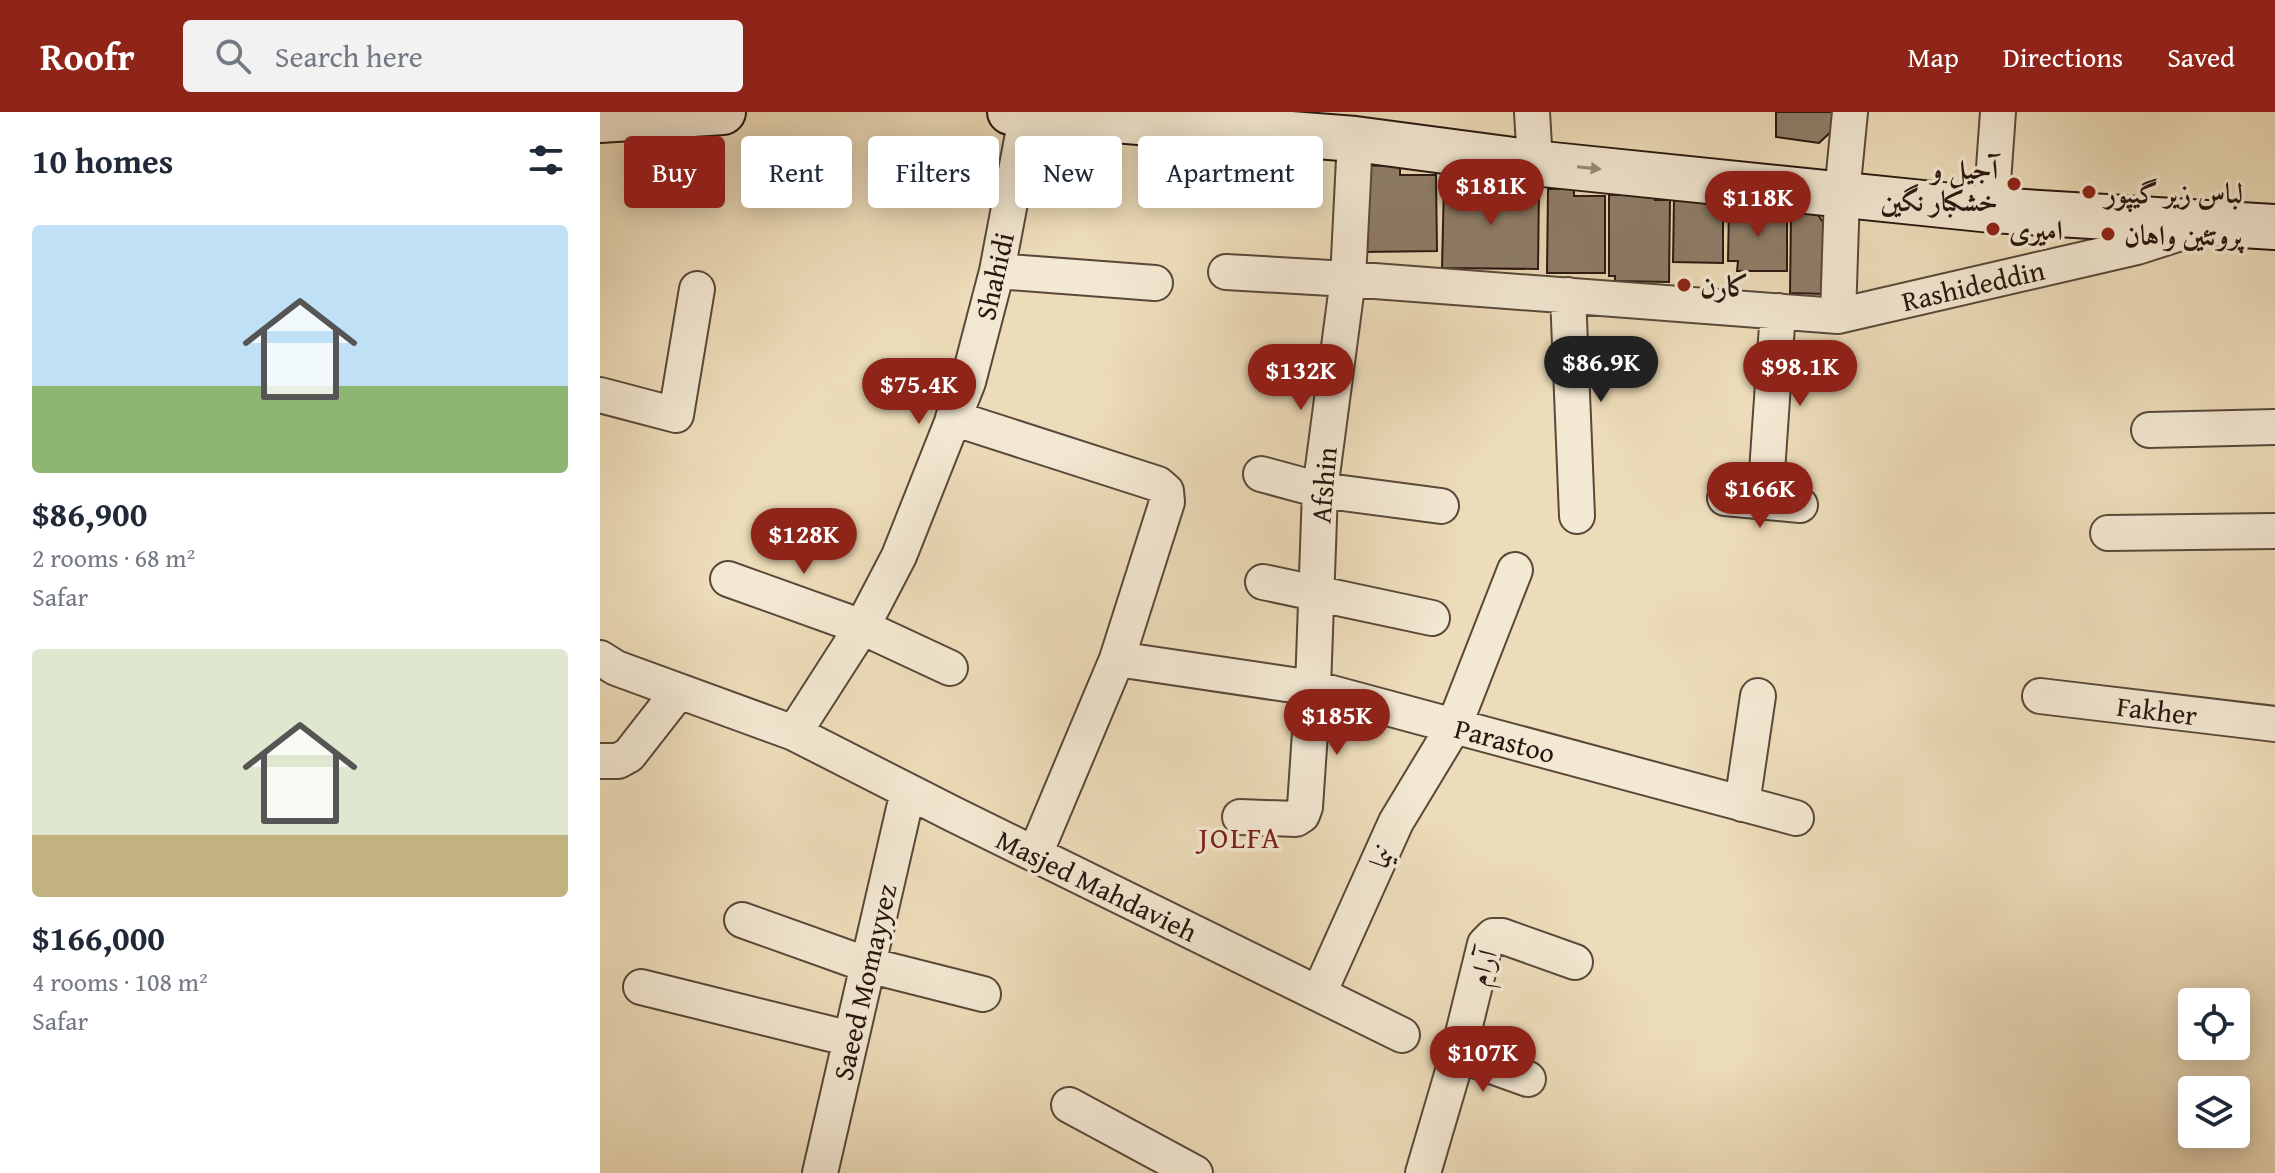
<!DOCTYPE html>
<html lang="en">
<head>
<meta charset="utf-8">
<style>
  :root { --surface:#fff; --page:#f2f2f3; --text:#1f2937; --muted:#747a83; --accent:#8f2418 }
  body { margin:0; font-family:"Gentium Book Plus",Amiri,serif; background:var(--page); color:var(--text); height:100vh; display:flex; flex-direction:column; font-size:30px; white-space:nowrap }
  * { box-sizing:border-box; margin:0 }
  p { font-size:26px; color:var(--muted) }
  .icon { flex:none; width:44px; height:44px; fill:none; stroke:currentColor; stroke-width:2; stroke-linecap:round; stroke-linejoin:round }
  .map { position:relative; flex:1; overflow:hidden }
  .side { display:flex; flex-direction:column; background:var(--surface); width:600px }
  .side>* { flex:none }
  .top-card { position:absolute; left:24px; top:24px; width:760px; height:72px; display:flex; gap:16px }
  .fabs { position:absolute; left:1578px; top:876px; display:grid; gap:16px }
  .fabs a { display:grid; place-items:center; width:72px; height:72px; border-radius:8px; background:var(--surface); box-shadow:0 4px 20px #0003; font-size:40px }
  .price { position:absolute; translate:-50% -68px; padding:0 18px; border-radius:28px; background:var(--accent); color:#fff; font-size:26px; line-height:52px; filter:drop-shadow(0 2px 4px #0008) }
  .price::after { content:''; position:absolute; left:50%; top:48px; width:24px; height:18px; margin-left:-12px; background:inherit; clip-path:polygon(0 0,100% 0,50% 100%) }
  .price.selected { background:#222; color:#fff }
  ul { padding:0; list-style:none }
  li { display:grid; align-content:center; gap:16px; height:424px; padding:0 32px }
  li span { display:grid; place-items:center; height:248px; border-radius:8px; color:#555 }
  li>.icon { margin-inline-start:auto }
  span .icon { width:144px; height:144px; fill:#fffc; stroke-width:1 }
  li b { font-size:34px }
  h2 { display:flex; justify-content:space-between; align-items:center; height:96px; padding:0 32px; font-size:34px }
  .tag { padding:0 28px; border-radius:8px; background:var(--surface); box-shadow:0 4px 20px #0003; font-size:28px; line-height:72px }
  .tag.selected { background:var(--accent); color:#fff }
  header { display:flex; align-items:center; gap:48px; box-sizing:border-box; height:112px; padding:0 40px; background:var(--accent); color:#fff }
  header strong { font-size:38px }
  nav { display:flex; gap:44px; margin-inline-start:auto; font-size:28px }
  .search { width:560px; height:72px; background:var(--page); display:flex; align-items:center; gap:20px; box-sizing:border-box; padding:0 28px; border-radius:8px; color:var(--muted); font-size:30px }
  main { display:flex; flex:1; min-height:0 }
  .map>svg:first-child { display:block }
  .building { fill:#8e7d68; stroke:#281610; stroke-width:2 }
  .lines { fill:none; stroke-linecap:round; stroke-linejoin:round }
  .street-casing { stroke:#59483a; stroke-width:38 }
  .secondary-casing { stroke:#281610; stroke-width:48 }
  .street { stroke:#f3e8d2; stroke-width:34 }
  .secondary { stroke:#f3e8d2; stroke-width:44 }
  .oneway { fill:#988a7b }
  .poi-dot { fill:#8f2418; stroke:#f3e8d2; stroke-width:3 }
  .labels { text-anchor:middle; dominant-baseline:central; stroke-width:7; stroke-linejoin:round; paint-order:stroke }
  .poi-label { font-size:28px; font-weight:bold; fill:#281610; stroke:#f3e8d2; text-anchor:start }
  .street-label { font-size:28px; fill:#281610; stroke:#f3e8d2 }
  .neighbourhood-label { font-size:30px; letter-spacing:2px; fill:#7a1f14; stroke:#f3e8d2 }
</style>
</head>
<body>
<header>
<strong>Roofr</strong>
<div class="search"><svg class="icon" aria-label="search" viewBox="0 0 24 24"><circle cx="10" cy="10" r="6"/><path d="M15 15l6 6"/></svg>Search here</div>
<nav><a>Map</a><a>Directions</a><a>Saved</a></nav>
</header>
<main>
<section class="side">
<h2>10 homes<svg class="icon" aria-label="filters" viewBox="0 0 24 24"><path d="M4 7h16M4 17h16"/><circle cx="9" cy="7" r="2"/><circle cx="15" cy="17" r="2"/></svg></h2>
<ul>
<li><span style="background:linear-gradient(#bfe0f5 65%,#8fb573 0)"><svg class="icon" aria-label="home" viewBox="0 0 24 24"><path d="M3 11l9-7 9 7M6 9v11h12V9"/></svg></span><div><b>$86,900</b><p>2 rooms · 68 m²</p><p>Safar</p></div></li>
<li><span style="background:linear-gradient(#dfe7d0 75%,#c2b280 0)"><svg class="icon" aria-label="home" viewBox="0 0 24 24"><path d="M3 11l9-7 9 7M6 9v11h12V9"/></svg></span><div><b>$166,000</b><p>4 rooms · 108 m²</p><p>Safar</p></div></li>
</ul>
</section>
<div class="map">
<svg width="1675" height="1061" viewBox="0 0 1675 1061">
  <rect width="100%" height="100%" fill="#eddcb9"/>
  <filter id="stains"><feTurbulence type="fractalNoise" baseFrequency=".0025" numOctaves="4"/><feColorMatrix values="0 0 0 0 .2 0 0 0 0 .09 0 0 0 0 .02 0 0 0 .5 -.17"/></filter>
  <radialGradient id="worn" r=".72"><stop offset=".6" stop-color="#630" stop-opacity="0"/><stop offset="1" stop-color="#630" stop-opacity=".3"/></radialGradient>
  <path class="building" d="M 1176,0 L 1235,0 L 1235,16 L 1219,31 L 1176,25 Z
    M 800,53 L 800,63 L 836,63 L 837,139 L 764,140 L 762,54 Z
    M 844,72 L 939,74 L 938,157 L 842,156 Z
    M 948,77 L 974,77 L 974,84 L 1005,84 L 1005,161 L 947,161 Z
    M 1009,83 L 1055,83 L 1055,88 L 1070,88 L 1069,170 L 1015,169 L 1015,164 L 1009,164 Z
    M 1074,88 L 1123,89 L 1123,151 L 1073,150 Z
    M 1129,94 L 1168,95 L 1168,100 L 1187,100 L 1187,159 L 1137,159 L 1138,149 L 1128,149 Z
    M 1217,101 L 1233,126 L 1225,182 L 1190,181 L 1191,102 Z"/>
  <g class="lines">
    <g class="street-casing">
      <path id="street" d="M 932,0 L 935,51
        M 1391,98 L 1398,0
        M 397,159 L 555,171
        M 626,160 L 748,167 L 1238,204 L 1537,135 L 1596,116
        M 968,183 L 977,404
        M 1238,204 L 1242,82 L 1250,0
        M 0,283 L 76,303 L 97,177
        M 353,306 L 558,372 L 566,379 L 567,390 L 517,547 L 435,742
        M 1549,318 L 1675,315
        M 661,362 L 720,378 L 841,394
        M 1125,386 L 1200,393
        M 1165,389 L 1178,199
        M 1508,421 L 1675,419
        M 128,467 L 262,515 L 350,556
        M 663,470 L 832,506
        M 0,546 L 16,556 L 194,621 L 353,702 L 802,923
        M 517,547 L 713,576 L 1196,706
        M 1440,584 L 1675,612
        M 194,621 L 262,515 L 299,444 L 368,270 L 397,159 L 427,1
        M 0,649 L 18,649 L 29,643 L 79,579
        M 1142,692 L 1158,584
        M 640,705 L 696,707 L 702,703 L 705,695 L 713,576 L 720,378 L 748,167 L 755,27
        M 142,808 L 268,853 L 383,882
        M 41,875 L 251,927
        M 719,881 L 796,710 L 854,614 L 915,458
        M 858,942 L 928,967
        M 469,993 L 595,1061
        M 220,1061 L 308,679
        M 823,1061 L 858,942 L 885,832 L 893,824 L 902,824 L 975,850"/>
    </g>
    <g class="secondary-casing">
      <path id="secondary" d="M 410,0 L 755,27 L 943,52 L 1391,98 L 1675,115
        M 0,8 L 123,0"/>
    </g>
    <use href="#street" class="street"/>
    <use href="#secondary" class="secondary"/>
  </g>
  <defs><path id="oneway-solid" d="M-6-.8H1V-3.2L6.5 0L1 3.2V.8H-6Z" transform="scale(2)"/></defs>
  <use class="oneway" href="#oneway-solid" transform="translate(989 56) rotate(6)"/>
  <g class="poi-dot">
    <circle cx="1414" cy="72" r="8"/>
    <circle cx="1489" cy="80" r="8"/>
    <circle cx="1393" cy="117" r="8"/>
    <circle cx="1508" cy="122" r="8"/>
    <circle cx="1084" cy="173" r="8"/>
  </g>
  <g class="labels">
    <g class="poi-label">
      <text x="1398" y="56" text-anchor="end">آجیل و<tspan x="1398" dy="32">خشکبار نگین</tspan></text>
      <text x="1505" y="80">لباس زیر گیپور</text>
      <text x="1409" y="117">امیری</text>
      <text x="1524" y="122">پروتئین واهان</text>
      <text x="1100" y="173">کارن</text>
    </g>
    <g class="street-label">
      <text transform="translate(394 164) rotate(-77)">Shahidi</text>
      <text transform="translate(1373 173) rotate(-13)">Rashideddin</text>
      <text transform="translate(723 373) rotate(-85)">Afshin</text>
      <text transform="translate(1557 598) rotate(7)">Fakher</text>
      <text transform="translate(905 628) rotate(15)">Parastoo</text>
      <text transform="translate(781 745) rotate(-66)">نیما</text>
      <text transform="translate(497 773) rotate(26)">Masjed Mahdavieh</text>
      <text transform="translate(882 855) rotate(-71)">آرام</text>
      <text transform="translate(264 870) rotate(-77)">Saeed Momayyez</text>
    </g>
    <g class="neighbourhood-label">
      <text x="640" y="725">JOLFA</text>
    </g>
  </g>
  <rect width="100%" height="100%" filter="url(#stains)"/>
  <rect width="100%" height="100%" fill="url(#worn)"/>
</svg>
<div class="fabs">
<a><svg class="icon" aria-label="locate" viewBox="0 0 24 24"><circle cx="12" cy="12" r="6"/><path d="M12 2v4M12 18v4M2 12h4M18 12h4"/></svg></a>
<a><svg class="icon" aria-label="layers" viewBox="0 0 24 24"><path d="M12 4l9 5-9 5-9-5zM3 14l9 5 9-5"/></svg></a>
</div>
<b class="price" style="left:891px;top:115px">$181K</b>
<b class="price" style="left:1158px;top:127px">$118K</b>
<b class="price selected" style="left:1001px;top:292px">$86.9K</b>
<b class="price" style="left:1200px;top:296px">$98.1K</b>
<b class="price" style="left:701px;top:300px">$132K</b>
<b class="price" style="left:319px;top:314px">$75.4K</b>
<b class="price" style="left:1160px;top:418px">$166K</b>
<b class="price" style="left:204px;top:464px">$128K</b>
<b class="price" style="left:737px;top:645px">$185K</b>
<b class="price" style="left:883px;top:982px">$107K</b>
<div class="top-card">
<a class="tag selected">Buy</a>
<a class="tag">Rent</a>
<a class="tag">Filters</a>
<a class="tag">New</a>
<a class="tag">Apartment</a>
</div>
</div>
</main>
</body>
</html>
